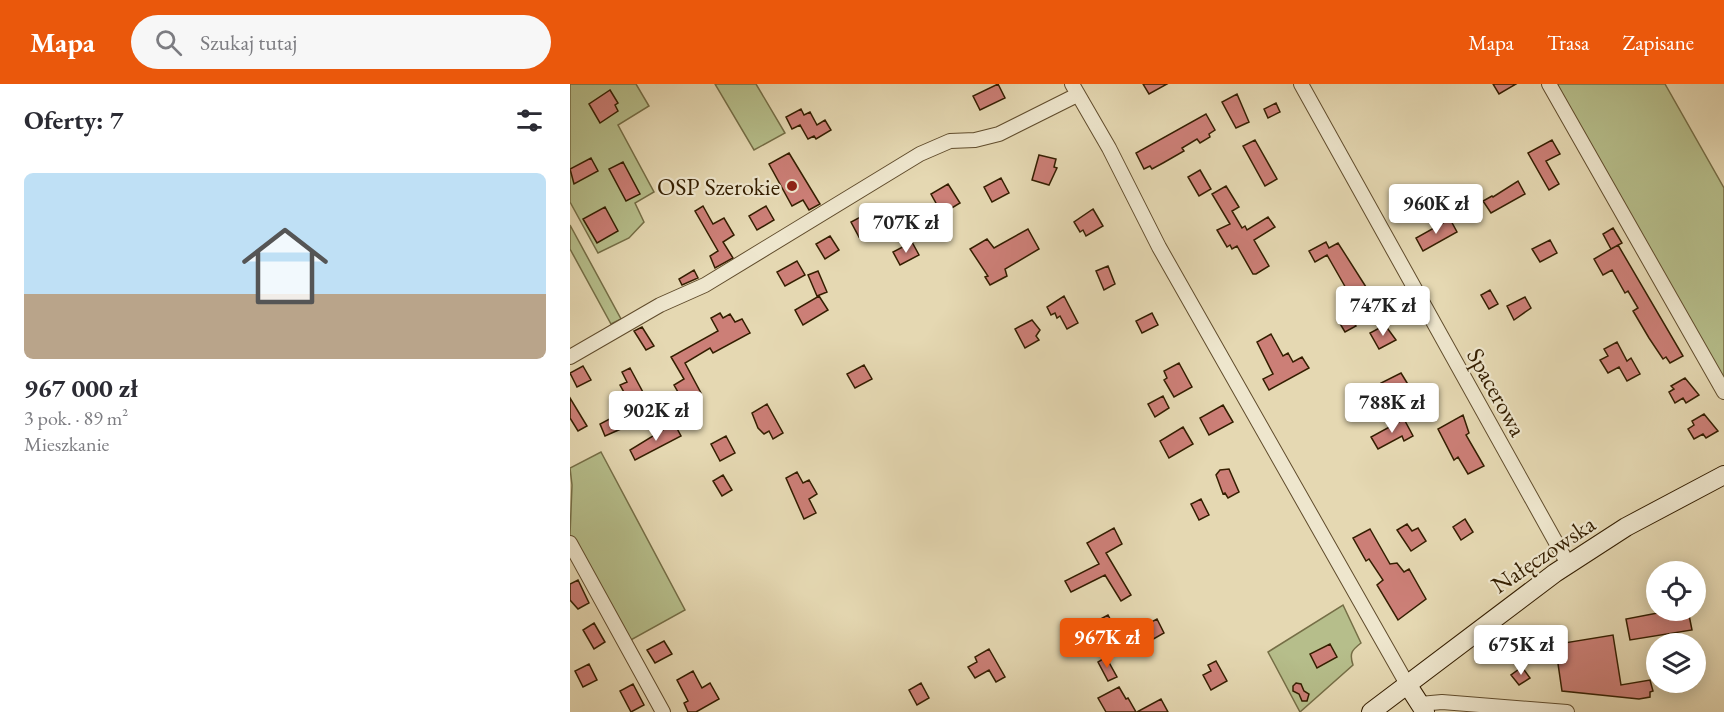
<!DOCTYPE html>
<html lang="pl">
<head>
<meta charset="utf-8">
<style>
  :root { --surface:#fff; --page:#f7f7f7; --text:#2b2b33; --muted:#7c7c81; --accent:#ea580c }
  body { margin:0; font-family:"EB Garamond",serif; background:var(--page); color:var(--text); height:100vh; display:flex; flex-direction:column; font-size:22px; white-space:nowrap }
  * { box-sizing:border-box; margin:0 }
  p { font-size:20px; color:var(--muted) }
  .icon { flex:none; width:33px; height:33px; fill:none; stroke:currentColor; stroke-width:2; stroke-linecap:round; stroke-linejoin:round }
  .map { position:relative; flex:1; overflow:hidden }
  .panel { display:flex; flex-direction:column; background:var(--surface); width:570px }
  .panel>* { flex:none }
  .fabs { position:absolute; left:1076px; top:477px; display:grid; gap:12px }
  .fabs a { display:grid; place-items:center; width:60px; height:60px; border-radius:50%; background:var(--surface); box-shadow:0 3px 15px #0003; font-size:30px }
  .price { position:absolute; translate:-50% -51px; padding:0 14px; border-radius:6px; background:#fff; color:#222; font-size:20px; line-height:39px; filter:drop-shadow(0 2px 3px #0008) }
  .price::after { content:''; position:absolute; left:50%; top:36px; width:18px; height:14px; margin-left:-9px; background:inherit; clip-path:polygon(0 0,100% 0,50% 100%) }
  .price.selected { background:var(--accent); color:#fff }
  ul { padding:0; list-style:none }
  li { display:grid; align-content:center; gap:12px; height:318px; padding:0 24px }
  li span { display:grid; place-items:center; height:186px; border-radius:9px; color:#555 }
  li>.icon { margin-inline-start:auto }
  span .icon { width:108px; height:108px; fill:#fffc; stroke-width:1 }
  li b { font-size:26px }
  h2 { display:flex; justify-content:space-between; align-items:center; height:72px; padding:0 24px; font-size:26px }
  header { display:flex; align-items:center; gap:36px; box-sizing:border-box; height:84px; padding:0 30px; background:var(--accent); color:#fff }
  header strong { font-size:28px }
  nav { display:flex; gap:33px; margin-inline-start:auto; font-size:21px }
  .search { width:420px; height:54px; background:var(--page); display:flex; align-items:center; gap:15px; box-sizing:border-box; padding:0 21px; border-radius:33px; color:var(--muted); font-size:22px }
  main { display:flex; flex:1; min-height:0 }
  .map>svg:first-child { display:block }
  .green { fill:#b6be8b; stroke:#756e46; stroke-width:1.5 }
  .building { fill:#cc7f77; stroke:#341e00; stroke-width:1.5 }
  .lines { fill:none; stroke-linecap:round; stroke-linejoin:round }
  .street-casing { stroke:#604c2c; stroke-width:16 }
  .secondary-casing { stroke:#341e00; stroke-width:20 }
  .street { stroke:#eee6cd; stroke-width:14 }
  .secondary { stroke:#eee6cd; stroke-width:18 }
  .poi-dot { fill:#8f2418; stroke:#eee6cd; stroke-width:2 }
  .labels { text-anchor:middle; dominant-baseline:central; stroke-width:4.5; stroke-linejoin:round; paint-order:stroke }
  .poi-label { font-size:24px; fill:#341e00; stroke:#eee6cd; text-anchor:end }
  .street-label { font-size:24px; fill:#341e00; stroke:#eee6cd }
</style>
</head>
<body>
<header>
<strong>Mapa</strong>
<div class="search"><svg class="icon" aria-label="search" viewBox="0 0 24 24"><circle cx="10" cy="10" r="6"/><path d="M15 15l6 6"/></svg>Szukaj tutaj</div>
<nav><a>Mapa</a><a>Trasa</a><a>Zapisane</a></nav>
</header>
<main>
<section class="panel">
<h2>Oferty: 7<svg class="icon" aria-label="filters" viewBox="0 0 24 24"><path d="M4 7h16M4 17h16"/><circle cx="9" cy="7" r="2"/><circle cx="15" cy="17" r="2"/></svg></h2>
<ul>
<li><span style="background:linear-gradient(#bfe0f5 65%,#b9a48a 0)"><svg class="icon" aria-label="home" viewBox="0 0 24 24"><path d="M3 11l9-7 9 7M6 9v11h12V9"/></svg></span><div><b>967 000 zł</b><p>3 pok. · 89 m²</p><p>Mieszkanie</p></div></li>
</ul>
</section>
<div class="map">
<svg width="1154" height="628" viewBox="0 0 1154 628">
  <rect width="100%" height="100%" fill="#e5d8b2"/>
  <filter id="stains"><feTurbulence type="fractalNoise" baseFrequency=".00333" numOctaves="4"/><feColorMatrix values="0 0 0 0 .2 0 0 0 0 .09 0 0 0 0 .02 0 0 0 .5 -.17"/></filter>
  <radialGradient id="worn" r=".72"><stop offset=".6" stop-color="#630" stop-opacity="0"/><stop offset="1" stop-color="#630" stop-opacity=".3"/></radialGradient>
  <path class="green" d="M 0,0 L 66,0 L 79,22 L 48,41 L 84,108 L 65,119 L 74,138 L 59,154 L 28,169 L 0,118 Z
    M 145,0 L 186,0 L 215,49 L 184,66 Z
    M 978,0 L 1095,0 L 1154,104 L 1154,304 Z
    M 0,141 L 51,235 L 41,240 L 0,165 Z
    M 31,368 L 115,526 L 59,557 L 0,451 L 2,401 L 0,384 Z
    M 773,521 L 791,559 C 782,566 779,569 783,581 L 730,628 L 698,568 Z"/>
  <path class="building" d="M 428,0 L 435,14 L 410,26 L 403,12 Z
    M 573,0 L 597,0 L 579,10 Z
    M 923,0 L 946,0 L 929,10 Z
    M 40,6 L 48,19 L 45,21 L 48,27 L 30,39 L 19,20 Z
    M 667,10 L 679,38 L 666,44 L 652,18 Z
    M 706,19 L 710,28 L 698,34 L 694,25 Z
    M 231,25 L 234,31 L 240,28 L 247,41 L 255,36 L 261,46 L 246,55 L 244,52 L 238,55 L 230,41 L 222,45 L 216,33 Z
    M 636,30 L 645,46 L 639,50 L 640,53 L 630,59 L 627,55 L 612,64 L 614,67 L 593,79 L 582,85 L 580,82 L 574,85 L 566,69 Z
    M 685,56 L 707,95 L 695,102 L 673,62 Z
    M 982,56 L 990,70 L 976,77 L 989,100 L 979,106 L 958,69 Z
    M 219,69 L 250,120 L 239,126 L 233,116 L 222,122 L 199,80 Z
    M 469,71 L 486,75 L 484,83 L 487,84 L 479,101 L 462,96 Z
    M 21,74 L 28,87 L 4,100 L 0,85 Z
    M 53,78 L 70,110 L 56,117 L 39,85 Z
    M 630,86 L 641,105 L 629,112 L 618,93 Z
    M 431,94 L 439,109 L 422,118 L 414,103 Z
    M 948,97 L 955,110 L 921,129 L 913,117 L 922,112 L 923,113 Z
    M 378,100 L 390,119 L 372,130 L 361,110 Z
    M 656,102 L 669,123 L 662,127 L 672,144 L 675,142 L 677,146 L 698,133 L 705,143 L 684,156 L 699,182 L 686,190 L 683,190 L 667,162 L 662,165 L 660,161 L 657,163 L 647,146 L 660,140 L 642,110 Z
    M 133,122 L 143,140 L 154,134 L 164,151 L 153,158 L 163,174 L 145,184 L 140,172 L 148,167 L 125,127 Z
    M 196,122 L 204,136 L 187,146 L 179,132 Z
    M 338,122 L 348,142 L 340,146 L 329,127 Z
    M 35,123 L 48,147 L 27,159 L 13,135 Z
    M 523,125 L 533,142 L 516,152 L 513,146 L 510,148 L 504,138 Z
    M 298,129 L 306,143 L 300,146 L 302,150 L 293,155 L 291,151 L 289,153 L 281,138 Z
    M 880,135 L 887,148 L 853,167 L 846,154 Z
    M 1043,144 L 1052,159 L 1041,165 L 1033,150 Z
    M 458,145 L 469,165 L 435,185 L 437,192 L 420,201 L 415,193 L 418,192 L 400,165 L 417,155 L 424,164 Z
    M 260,152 L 269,166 L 255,175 L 246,160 Z
    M 980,156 L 987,169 L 970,178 L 962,165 Z
    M 342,158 L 349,171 L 330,181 L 323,168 Z
    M 756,158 L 759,164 L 768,159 L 796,203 L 801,204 L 802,214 L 798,217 L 799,226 L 792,220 L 782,226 L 778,218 L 781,216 L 777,206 L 757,171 L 745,178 L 739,167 Z
    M 1048,161 L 1113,272 L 1100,279 L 1096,273 L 1093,275 L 1079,254 L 1063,227 L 1068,224 L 1058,207 L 1055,209 L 1042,186 L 1033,191 L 1024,175 Z
    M 227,177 L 235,191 L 215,202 L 207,188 Z
    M 538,182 L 545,200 L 534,206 L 526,187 Z
    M 124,186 L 128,194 L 112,201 L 109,195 Z
    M 248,187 L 257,208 L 247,212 L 238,191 Z
    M 920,206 L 928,220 L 919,225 L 911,211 Z
    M 249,212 L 258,226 L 233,241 L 225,226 Z
    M 494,212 L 508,239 L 497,245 L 490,232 L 487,234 L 485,229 L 481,231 L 477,223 Z
    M 955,213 L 961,224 L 944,236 L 937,222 Z
    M 150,229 L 153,234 L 160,230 L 165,238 L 172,235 L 180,249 L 143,269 L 140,264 L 115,279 L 131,309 L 125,313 L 123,310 L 112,315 L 104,301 L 114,295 L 101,273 L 148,247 L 141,234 Z
    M 582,229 L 588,241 L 572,249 L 566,237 Z
    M 780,232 L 786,242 L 775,248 L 769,238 Z
    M 462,236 L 470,246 L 466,252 L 469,256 L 455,264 L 445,245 Z
    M 815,241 L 826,256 L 809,265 L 800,249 Z
    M 72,243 L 84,262 L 76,266 L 64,247 Z
    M 701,250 L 713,272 L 718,269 L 723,278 L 732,273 L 739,284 L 699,306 L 693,295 L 703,290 L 687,258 Z
    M 1047,258 L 1057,277 L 1061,274 L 1070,290 L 1057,297 L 1049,283 L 1038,289 L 1030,276 L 1038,272 L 1034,265 Z
    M 609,279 L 622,303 L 604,313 L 594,296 L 597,294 L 594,287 Z
    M 294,281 L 302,295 L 285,304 L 277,290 Z
    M 13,282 L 21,296 L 7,303 L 0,289 Z
    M 60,284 L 75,312 L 64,318 L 59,308 L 55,310 L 50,301 L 57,298 L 52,288 Z
    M 831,289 L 839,302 L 819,313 L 811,299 Z
    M 1115,294 L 1129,311 L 1116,319 L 1113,314 L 1105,319 L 1099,308 L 1104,305 L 1101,302 Z
    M 593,312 L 599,324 L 585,333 L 578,320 Z
    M 0,314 L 17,342 L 8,347 L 0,334 Z
    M 197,320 L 213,349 L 203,355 L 199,347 L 194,350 L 188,344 L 182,329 Z
    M 653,321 L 663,338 L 639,351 L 630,334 Z
    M 1134,330 L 1148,347 L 1136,354 L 1133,350 L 1124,355 L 1118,345 L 1124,341 L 1122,337 Z
    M 47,331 L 53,344 L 35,352 L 30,340 Z
    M 893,331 L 899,349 L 896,351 L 914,382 L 898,390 L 888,373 L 884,376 L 868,345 Z
    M 834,335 L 843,352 L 834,357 L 832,352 L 808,365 L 801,353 Z
    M 104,339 L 111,352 L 65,376 L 60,366 Z
    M 613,343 L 623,360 L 599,374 L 590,357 Z
    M 156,352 L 165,369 L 150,377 L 141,360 Z
    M 659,385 L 669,408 L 658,414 L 655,409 L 653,410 L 646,391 L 650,386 Z
    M 227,388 L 233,399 L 239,396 L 247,410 L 239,415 L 246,429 L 234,435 L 216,394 Z
    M 153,391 L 162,406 L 152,412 L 143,397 Z
    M 631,415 L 639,431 L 629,436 L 621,420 Z
    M 895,435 L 903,448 L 891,456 L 883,443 Z
    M 837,440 L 842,447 L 848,444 L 856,457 L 841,467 L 827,446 Z
    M 544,444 L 552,460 L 536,469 L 561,511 L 551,517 L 535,491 L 501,508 L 495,497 L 529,480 L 517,459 Z
    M 800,445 L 820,480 L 827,479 L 834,488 L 839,485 L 856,515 L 828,536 L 807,501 L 813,496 L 799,475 L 796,477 L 783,454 Z
    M 8,496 L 19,519 L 8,525 L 0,516 L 0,500 Z
    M 1118,526 L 1122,546 L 1060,556 L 1056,535 L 1098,527 Z
    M 538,531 L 546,546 L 529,556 L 521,540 Z
    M 587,535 L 594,549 L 580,557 L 572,543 Z
    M 24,539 L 35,558 L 24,565 L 13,546 Z
    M 1043,551 L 1051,601 L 1080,596 L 1083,607 L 1080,608 L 1080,613 L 1069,615 L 992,607 L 986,566 L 995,564 L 994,559 Z
    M 94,557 L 102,570 L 85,579 L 77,566 Z
    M 760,560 L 767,573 L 747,584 L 740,570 Z
    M 419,565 L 435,593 L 426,598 L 419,586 L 405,594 L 398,583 L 407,578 L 405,573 Z
    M 536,573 L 547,593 L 538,597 L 528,578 Z
    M 646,577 L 657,597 L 641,606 L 633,591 L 641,587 L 638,581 Z
    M 19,580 L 27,596 L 13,603 L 5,587 Z
    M 952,583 L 960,594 L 949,601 L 941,591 Z
    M 123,587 L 132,604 L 140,599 L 149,615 L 126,628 L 118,628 L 114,619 L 118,617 L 107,596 Z
    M 351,599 L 359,614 L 347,621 L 339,606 Z
    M 726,599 L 731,600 L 734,607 L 739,610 L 737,617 L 732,617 L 729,610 L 723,607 L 723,602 Z
    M 63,600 L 74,621 L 61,628 L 50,607 Z
    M 549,603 L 556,615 L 558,614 L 566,628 L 536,628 L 528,614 Z
    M 591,615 L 598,628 L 567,628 Z"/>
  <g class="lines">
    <g class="street-casing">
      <path id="street" d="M 502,0 L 539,64 L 589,163 L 837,600
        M 731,0 L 998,480
        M 979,0 L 1154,308
        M 0,273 L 90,221 L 135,201 L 350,70 L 380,57 L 405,56 L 429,50 L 507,11
        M 0,459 L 93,628
        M 850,620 L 872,618 L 997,628"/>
    </g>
    <g class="secondary-casing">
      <path id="secondary" d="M 837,600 L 855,628
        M 801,628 L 985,489 L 1056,443 L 1154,391"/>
    </g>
    <use href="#street" class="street"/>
    <use href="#secondary" class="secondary"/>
  </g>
  <circle class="poi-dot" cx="222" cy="102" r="6"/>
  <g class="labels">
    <g class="poi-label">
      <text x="210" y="102">OSP Szerokie</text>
    </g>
    <g class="street-label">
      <text transform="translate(927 308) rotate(61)">Spacerowa</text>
      <text transform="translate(973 470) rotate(-34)">Nałęczowska</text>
    </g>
  </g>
  <rect width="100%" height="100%" filter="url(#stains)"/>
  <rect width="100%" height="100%" fill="url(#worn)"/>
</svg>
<div class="fabs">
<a><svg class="icon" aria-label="locate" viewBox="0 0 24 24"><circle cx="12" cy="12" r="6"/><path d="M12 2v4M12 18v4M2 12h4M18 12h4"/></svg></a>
<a><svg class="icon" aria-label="layers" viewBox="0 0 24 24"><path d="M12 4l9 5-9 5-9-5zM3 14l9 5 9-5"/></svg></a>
</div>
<b class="price" style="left:866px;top:151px">960K zł</b>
<b class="price" style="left:336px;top:170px">707K zł</b>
<b class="price" style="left:813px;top:253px">747K zł</b>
<b class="price" style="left:822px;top:350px">788K zł</b>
<b class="price" style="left:86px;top:358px">902K zł</b>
<b class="price selected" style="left:537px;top:585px">967K zł</b>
<b class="price" style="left:951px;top:592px">675K zł</b>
</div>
</main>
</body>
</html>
